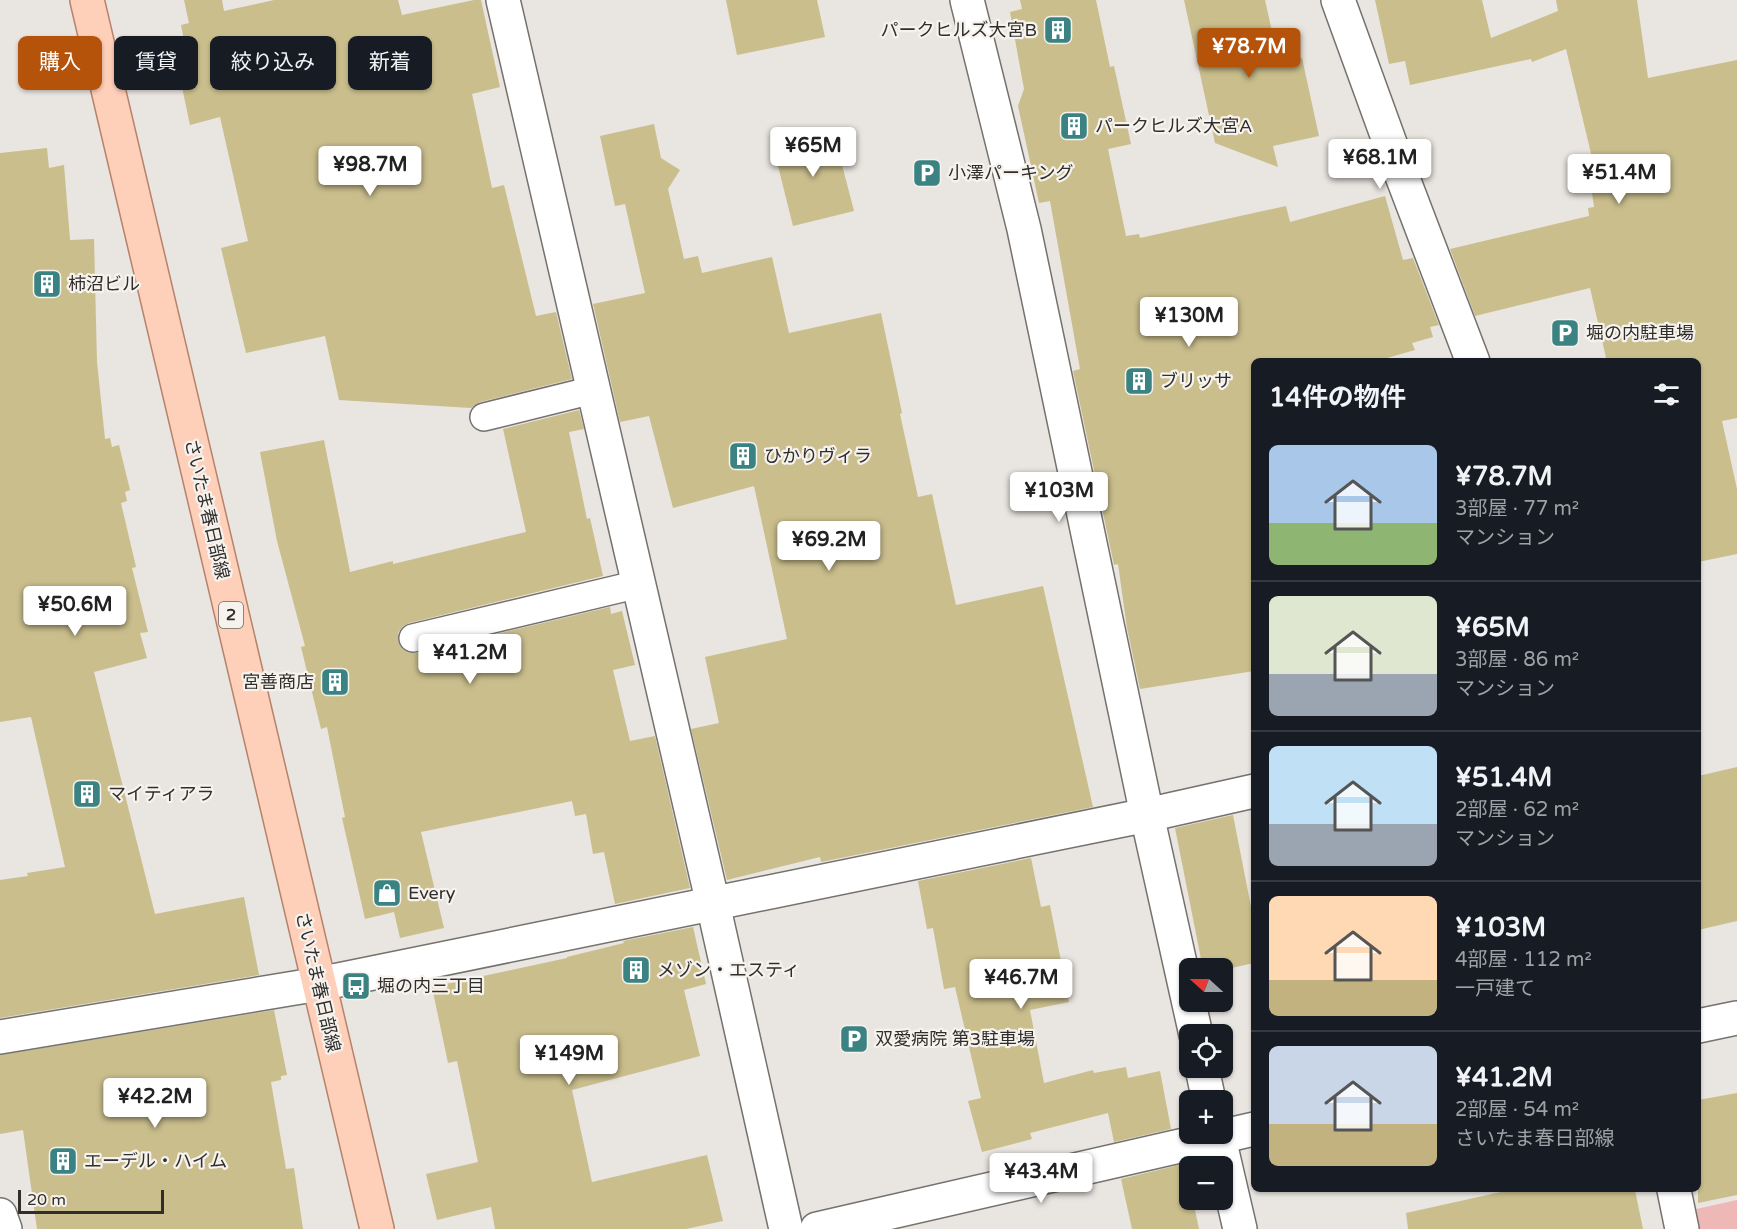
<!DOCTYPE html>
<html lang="ja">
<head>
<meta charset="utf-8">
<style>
  :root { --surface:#171b24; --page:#242831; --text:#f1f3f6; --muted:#9ea1a6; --line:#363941; --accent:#b45309 }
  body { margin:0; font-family:"Varela Round","Noto Sans JP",sans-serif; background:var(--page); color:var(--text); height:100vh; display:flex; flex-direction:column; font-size:22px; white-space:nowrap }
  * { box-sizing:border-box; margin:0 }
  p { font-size:20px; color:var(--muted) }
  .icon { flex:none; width:33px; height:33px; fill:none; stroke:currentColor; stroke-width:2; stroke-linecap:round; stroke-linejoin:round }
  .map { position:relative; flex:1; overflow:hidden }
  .sheet { position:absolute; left:1251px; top:358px; width:450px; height:834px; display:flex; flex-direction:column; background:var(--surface); border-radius:9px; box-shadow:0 2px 4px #0004 }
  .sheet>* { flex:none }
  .banner { position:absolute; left:18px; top:36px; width:570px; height:54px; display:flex; gap:12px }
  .needle { width:39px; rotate:291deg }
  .fabs { position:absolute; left:1179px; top:958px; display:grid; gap:12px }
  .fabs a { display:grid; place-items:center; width:54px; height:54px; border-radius:9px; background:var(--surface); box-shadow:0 2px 4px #0004; font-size:30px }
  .scale { position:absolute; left:18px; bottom:15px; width:146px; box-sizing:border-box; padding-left:6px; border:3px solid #302e2d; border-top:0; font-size:16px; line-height:21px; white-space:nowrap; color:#302e2d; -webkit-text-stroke:4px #f6f2ed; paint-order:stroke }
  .price { position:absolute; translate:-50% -51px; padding:0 14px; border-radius:6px; background:#fff; color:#222; font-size:20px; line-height:39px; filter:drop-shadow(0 2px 3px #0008) }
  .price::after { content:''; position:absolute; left:50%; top:36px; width:18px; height:14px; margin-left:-9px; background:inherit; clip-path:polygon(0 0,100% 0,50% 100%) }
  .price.current { background:var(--accent); color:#fff }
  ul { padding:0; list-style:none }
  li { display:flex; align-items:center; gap:18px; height:150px; padding:0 18px }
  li+li { border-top:2px solid var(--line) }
  li span { display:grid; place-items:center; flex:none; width:168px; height:120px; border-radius:9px; color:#555 }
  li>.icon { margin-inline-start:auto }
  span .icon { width:72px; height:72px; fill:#fffc; stroke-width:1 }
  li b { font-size:26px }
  h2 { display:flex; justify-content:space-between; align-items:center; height:72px; padding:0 18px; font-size:26px }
  .chip { padding:0 21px; border-radius:9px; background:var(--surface); box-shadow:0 2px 4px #0004; font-size:21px; line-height:54px }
  .chip.current { background:var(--accent); color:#fff }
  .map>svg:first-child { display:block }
  .green { fill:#eeb8b6 }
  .building { fill:#cabe8d }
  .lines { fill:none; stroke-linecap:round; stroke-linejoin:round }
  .lane-casing { stroke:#75716d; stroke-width:30 }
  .street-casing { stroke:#75716d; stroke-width:36 }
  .secondary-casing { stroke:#75716d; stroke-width:36 }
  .primary-casing { stroke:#b6826a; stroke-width:36 }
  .lane { stroke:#fff; stroke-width:27 }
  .street { stroke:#fff; stroke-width:33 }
  .secondary { stroke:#fff; stroke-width:33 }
  .primary { stroke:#fecfb9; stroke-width:33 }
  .labels { text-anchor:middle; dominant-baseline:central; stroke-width:4.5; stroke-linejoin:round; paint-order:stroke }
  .shield { fill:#f6f2ed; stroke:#6b6967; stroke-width:1.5 }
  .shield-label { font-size:16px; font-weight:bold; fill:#302e2d }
  .poi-label { font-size:18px; fill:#302e2d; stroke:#f6f2ed; text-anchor:start }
  .street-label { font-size:18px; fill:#302e2d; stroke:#f6f2ed }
</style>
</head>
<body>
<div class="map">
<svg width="1737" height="1229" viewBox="0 0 1737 1229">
  <rect width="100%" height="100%" fill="#e9e5e0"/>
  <path class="green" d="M 1737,1200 L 1737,1229 L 1697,1229 L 1692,1210 Z"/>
  <path class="building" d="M 184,0 L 222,0 L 224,11 L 274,0 L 398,0 L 402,15 L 474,0 L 481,0 L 500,87 L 472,94 L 492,188 L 504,185 L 536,316 L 556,312 L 572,379 L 480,402 L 471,408 L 339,400 L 325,336 L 246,353 L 221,248 L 248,241 L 220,117 L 190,125 L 178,68 L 189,65 L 181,25 L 189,23 Z
    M 726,0 L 817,0 L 825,37 L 737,55 Z
    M 1020,0 L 1096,0 L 1110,67 L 1114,66 L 1131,144 L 1108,149 L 1126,236 L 1139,234 L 1140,238 L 1286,206 L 1290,222 L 1385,196 L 1403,260 L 1413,258 L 1439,325 L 1430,327 L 1433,337 L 1412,343 L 1415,350 L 1373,362 L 1254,362 L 1254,671 L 1140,689 L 1127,628 L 1118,564 L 1114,565 L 1073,371 L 1080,369 L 1050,201 L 1039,203 L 1018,106 L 1024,89 L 1010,12 L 1022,9 Z
    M 1184,0 L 1265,0 L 1279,63 L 1302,58 L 1319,136 L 1273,146 L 1278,167 L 1215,143 Z
    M 1375,0 L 1482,0 L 1491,38 L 1558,11 L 1556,0 L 1637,0 L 1648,78 L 1737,60 L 1737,418 L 1722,421 L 1737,489 L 1737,554 L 1698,562 L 1698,362 L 1607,362 L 1590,288 L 1475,316 L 1450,249 L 1589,216 L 1588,208 L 1594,207 L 1592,193 L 1600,191 L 1566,49 L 1532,62 L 1531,59 L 1410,85 L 1405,61 L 1389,64 Z
    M 654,124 L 661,158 L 680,170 L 668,189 L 684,259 L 698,256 L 702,273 L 772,257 L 789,333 L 881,313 L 902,413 L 900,414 L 918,497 L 932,494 L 956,605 L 1043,586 L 1093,807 L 821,862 L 820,857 L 727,880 L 691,729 L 719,723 L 705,657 L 787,639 L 754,486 L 673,508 L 649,416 L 620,422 L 593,304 L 645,293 L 625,204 L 615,206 L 600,136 Z
    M 833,130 L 854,211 L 793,226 L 773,146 Z
    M 47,148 L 49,168 L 64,165 L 70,240 L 94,239 L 97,362 L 105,439 L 110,438 L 112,447 L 119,445 L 130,490 L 125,492 L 127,501 L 121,503 L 136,567 L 132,568 L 148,632 L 140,633 L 147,658 L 94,672 L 155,914 L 244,897 L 259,975 L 0,1018 L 0,880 L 28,876 L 27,873 L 65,867 L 31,717 L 0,722 L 0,153 Z
    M 579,410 L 584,429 L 569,432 L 587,519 L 590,518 L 603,576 L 409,623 L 402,627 L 398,633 L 398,641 L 402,649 L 409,653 L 417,653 L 610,607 L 611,614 L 622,611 L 635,665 L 613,670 L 630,741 L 655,736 L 690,888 L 615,904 L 604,852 L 593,854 L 586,814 L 575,816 L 572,801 L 421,832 L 444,928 L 400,938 L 394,912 L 365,919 L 342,818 L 345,817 L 327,727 L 321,729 L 301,647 L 305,646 L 277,541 L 260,452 L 324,440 L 350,572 L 393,561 L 393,564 L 526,532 L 503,429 Z
    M 1737,767 L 1737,921 L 1698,930 L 1698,776 Z
    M 1233,815 L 1254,922 L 1254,963 L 1222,970 L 1203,969 L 1175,828 Z
    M 1031,858 L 1041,907 L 1050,905 L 1069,1002 L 1030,1010 L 1044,1083 L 1093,1070 L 1094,1073 L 1126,1067 L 1128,1078 L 1160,1071 L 1171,1129 L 1114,1142 L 1108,1113 L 1030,1133 L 1032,1139 L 982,1152 L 968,1101 L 981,1098 L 955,987 L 944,989 L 933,928 L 927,929 L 918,881 Z
    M 693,927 L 706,984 L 684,990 L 700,1056 L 572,1090 L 592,1182 L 707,1155 L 723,1221 L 686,1229 L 495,1229 L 491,1207 L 437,1220 L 426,1174 L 478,1162 L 457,1061 L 448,1063 L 432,987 L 567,958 L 567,957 L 624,943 L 623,941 Z
    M 274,1010 L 287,1075 L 281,1076 L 281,1080 L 271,1082 L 286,1169 L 294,1168 L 303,1229 L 37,1229 L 23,1130 L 0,1134 L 0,1055 Z
    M 1737,1093 L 1737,1195 L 1698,1203 L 1698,1100 Z
    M 1179,1165 L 1183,1188 L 1190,1186 L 1190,1200 L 1193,1200 L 1199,1229 L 1132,1229 L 1121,1179 Z
    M 1510,1190 L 1635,1190 L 1643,1229 L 1408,1229 L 1406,1213 Z"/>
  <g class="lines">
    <g class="lane-casing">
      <path id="lane" d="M 484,417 L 593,390
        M 413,638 L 639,584"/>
    </g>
    <g class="street-casing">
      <path id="street" d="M 503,0 L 713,904 L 786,1229
        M 967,0 L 1024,229 L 1147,815 L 1196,1035
        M 1338,0 L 1399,168 L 1473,362
        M 0,1037 L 319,984 L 1147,815 L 1254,791
        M 1202,1068 L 1209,1101
        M 1218,1134 L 1240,1229
        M 1674,1190 L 1682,1229
        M 0,1215 L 5,1229"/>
    </g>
    <g class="secondary-casing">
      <path id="secondary" d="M 1698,1026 L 1737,1018
        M 817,1229 L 1254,1129"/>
    </g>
    <g class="primary-casing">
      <path id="primary" d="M 87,0 L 377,1229"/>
    </g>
    <use href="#lane" class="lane"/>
    <use href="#street" class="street"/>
    <use href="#secondary" class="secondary"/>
    <use href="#primary" class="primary"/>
  </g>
  <defs>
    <g id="building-square" transform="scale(1.5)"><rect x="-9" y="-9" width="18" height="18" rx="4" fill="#3b8383" stroke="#f6f2ed"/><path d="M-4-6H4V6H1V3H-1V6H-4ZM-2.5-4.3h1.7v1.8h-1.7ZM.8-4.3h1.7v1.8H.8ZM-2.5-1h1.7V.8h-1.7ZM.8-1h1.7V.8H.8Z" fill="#fff"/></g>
    <g id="parking-square" transform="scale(1.5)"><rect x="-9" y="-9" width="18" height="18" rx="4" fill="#3b8383" stroke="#f6f2ed"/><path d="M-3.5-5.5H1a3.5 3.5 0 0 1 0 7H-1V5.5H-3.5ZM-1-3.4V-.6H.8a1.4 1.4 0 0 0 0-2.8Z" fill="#fff"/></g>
    <g id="shop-square" transform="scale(1.5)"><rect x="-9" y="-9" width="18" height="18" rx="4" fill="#3b8383" stroke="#f6f2ed"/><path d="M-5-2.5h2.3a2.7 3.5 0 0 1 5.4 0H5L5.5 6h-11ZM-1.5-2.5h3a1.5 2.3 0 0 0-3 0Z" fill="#fff"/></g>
    <g id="bus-square" transform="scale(1.5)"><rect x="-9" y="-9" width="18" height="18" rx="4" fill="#3b8383" stroke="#f6f2ed"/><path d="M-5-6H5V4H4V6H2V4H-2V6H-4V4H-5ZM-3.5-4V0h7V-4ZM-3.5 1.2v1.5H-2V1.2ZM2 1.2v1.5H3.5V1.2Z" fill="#fff"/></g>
  </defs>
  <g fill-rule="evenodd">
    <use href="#building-square" x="1058" y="30"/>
    <use href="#building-square" x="1074" y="126"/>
    <use href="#parking-square" x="927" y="173"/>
    <use href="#building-square" x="47" y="284"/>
    <use href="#parking-square" x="1565" y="333"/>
    <use href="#building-square" x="1139" y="381"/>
    <use href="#building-square" x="743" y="456"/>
    <use href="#building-square" x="335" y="682"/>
    <use href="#building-square" x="87" y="794"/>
    <use href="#shop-square" x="387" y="893"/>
    <use href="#building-square" x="636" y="970"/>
    <use href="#bus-square" x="356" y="986"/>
    <use href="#parking-square" x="854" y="1039"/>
    <use href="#building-square" x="63" y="1161"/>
  </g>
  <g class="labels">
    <rect class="shield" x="219" y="602" width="24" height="26" rx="4.5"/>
    <g class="shield-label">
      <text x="231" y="615">2</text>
    </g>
    <g class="poi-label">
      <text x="1037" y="30" text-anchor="end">パークヒルズ大宮B</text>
      <text x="1095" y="126">パークヒルズ大宮A</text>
      <text x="948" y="173">小澤パーキング</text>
      <text x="68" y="284">柿沼ビル</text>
      <text x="1586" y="333">堀の内駐車場</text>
      <text x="1160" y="381">ブリッサ</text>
      <text x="764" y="456">ひかりヴィラ</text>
      <text x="314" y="682" text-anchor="end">宮善商店</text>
      <text x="108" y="794">マイティアラ</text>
      <text x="408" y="893">Every</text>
      <text x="657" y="970">メゾン・エスティ</text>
      <text x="377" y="986">堀の内三丁目</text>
      <text x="875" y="1039">双愛病院 第3駐車場</text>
      <text x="84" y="1161">エーデル・ハイム</text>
    </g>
    <g class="street-label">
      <text transform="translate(207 509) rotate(77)">さいたま春日部線</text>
      <text transform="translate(318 982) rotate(77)">さいたま春日部線</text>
    </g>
  </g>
</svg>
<div class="fabs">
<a><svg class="needle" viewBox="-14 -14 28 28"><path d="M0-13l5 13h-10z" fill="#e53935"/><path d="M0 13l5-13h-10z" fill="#9ea1a6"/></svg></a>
<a><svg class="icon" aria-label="locate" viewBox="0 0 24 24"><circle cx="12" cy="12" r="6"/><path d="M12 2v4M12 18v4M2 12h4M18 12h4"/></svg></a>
<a>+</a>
<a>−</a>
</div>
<div class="scale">20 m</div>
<b class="price current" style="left:1249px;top:79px">¥78.7M</b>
<b class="price" style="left:813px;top:178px">¥65M</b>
<b class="price" style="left:1380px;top:190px">¥68.1M</b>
<b class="price" style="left:370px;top:197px">¥98.7M</b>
<b class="price" style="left:1619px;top:205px">¥51.4M</b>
<b class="price" style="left:1189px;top:348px">¥130M</b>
<b class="price" style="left:1059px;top:523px">¥103M</b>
<b class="price" style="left:829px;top:572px">¥69.2M</b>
<b class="price" style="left:75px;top:637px">¥50.6M</b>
<b class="price" style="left:470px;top:685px">¥41.2M</b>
<b class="price" style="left:1021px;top:1010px">¥46.7M</b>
<b class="price" style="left:569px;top:1086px">¥149M</b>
<b class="price" style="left:155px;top:1129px">¥42.2M</b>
<b class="price" style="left:1041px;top:1204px">¥43.4M</b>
<div class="banner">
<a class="chip current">購入</a>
<a class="chip">賃貸</a>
<a class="chip">絞り込み</a>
<a class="chip">新着</a>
</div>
<section class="sheet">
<h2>14件の物件<svg class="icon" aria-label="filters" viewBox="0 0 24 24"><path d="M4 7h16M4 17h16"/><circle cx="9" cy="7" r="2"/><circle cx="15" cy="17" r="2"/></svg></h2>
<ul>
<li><span style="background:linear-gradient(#a9c7e8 65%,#8fb573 0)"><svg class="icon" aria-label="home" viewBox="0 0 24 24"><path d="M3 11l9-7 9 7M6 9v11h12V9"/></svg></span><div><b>¥78.7M</b><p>3部屋 · 77 m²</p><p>マンション</p></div></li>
<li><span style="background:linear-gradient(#dfe7d0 65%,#9aa5b1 0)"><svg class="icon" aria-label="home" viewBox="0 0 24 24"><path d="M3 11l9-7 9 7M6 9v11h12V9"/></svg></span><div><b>¥65M</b><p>3部屋 · 86 m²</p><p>マンション</p></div></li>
<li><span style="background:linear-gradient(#bfe0f5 65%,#9aa5b1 0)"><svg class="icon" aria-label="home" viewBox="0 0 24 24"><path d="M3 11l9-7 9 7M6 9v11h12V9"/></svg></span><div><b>¥51.4M</b><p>2部屋 · 62 m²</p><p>マンション</p></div></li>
<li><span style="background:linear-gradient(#ffd9b3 70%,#c2b280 0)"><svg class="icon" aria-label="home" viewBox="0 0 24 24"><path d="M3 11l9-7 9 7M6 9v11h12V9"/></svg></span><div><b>¥103M</b><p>4部屋 · 112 m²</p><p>一戸建て</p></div></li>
<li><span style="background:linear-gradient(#c9d6e8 65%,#c2b280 0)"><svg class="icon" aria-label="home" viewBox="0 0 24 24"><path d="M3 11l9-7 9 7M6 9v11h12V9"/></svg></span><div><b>¥41.2M</b><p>2部屋 · 54 m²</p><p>さいたま春日部線</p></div></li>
</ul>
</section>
</div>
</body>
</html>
